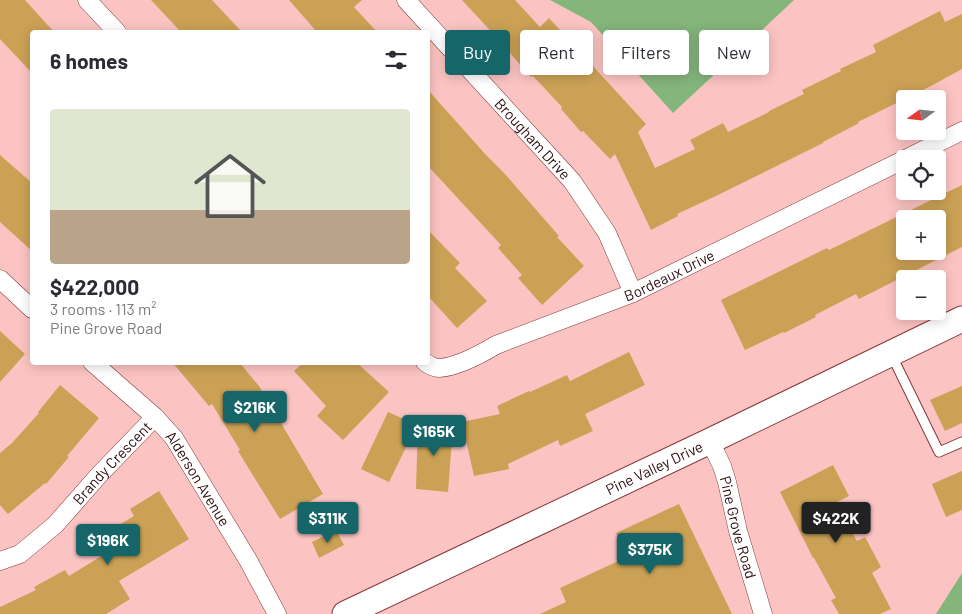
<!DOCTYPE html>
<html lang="en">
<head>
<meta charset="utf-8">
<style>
  :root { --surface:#fff; --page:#f2f2f3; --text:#2b2b33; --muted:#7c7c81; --line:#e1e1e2; --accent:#166569 }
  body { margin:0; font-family:Barlow,sans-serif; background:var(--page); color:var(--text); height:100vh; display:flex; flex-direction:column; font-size:19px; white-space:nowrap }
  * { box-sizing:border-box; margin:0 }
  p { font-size:16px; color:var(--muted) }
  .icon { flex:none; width:28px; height:28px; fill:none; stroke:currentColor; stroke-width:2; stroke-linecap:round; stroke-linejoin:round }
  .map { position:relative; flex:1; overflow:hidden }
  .sheet { position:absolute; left:30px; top:30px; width:400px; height:335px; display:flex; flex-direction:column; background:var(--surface); border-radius:5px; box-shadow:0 2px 12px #0003 }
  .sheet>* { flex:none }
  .banner { position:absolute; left:445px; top:30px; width:441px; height:45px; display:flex; gap:10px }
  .needle { width:32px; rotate:255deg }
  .tools { position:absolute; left:896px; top:90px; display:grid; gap:10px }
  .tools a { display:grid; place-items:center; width:50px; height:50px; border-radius:5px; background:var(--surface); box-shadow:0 2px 12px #0003; font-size:25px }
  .price { position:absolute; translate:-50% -42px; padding:0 11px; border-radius:5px; background:var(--accent); color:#fff; font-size:16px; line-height:32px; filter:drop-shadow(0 1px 2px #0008) }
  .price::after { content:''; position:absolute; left:50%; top:30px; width:15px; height:11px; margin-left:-8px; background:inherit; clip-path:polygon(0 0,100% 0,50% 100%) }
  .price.selected { background:#222; color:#fff }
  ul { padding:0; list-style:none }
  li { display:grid; align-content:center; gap:10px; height:265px; padding:0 20px }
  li+li { border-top:1px solid var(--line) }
  li span { display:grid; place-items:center; height:155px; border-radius:5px; color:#555 }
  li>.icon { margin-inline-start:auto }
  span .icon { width:90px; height:90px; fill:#fffc; stroke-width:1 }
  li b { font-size:21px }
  h2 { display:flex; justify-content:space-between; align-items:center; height:60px; padding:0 20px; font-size:21px }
  .chip { padding:0 18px; border-radius:5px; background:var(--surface); box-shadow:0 2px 12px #0003; font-size:18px; line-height:45px }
  .chip.selected { background:var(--accent); color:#fff }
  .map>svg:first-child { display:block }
  .green { fill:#84b57b }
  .building { fill:#cba155; fill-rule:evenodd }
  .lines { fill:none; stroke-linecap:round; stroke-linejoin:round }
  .service-casing { stroke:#85373a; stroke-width:11 }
  .minor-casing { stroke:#85373a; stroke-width:19 }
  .secondary-casing { stroke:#85373a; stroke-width:27 }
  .service { stroke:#fff; stroke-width:9 }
  .minor { stroke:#fff; stroke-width:18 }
  .secondary { stroke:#fff; stroke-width:25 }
  .labels { text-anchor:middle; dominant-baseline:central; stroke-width:4.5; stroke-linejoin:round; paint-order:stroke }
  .street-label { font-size:15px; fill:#2d0c0e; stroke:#fbc4c2 }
</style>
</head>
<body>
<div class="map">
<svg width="962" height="614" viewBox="0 0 962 614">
  <rect width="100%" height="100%" fill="#fbc4c2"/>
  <path class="green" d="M 550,0 L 794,0 L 673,113 L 591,22 Z
    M 962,573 L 962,614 L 936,614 Z"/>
  <path class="building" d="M 0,0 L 25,0 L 54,32 L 32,32 L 32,73 L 0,39 Z
    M 151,0 L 212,0 L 242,32 L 181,32 Z
    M 289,0 L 362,0 L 354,7 L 377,32 L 317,32 Z
    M 462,0 L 515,0 L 540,27 L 549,18 L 646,124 L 638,132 L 655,168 L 695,149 L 690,140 L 723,123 L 728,132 L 769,112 L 769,111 L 804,94 L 802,90 L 841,71 L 840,69 L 876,52 L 873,45 L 940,11 L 945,22 L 962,14 L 962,69 L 931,86 L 858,122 L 859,123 L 823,142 L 823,143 L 718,195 L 677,214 L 678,216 L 651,230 L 615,154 L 610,159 L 583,131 L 581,132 L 561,109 L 562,107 L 533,76 L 531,77 L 510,53 L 511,53 Z
    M 428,90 L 487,156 L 505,174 L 559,236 L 557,237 L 584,266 L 542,305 L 518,278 L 522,275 L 498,248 L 501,245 L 428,166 Z
    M 0,155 L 32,183 L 32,251 L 0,222 Z
    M 962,185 L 962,247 L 859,299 L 856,294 L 815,315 L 816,317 L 784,333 L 783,332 L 745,350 L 721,300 L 827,248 L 829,250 ZM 905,219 L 938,219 L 938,251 L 905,251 Z
    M 428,230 L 460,263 L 455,268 L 487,301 L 457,328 L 428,296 Z
    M 0,331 L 25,354 L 0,382 Z
    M 629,352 L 645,385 L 585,414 L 593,431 L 560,446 L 558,440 L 508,464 L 509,469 L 474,476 L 462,422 L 500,414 L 497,406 L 529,391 L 530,392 L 567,375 L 570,381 Z
    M 172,362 L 239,362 L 259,386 L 323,494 L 280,519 L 238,451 L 240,450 L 212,404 L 209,406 Z
    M 304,362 L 356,362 L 389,392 L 343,440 L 317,416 L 326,406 L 294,371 Z
    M 60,385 L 99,418 L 67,456 L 69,457 L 46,484 L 45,483 L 8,514 L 0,505 L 0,453 L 12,443 L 39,413 L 38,412 Z
    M 962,386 L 962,423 L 945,431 L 930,400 Z
    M 388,412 L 417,425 L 389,482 L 361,469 Z
    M 418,423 L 453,425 L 448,492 L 416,489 Z
    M 833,465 L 849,496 L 835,503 L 857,541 L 865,537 L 881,567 L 872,573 L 891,609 L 880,614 L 839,614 L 831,600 L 836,598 L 814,558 L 813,558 L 780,492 Z
    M 962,471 L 962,510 L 946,517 L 932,484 Z
    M 159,491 L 189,539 L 119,581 L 130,599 L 106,614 L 0,614 L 0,607 L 36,590 L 34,587 L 65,570 L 69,576 L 108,552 L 99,537 L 134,516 L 130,509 Z
    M 679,504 L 732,614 L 540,614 L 566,602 L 560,588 L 627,557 L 616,533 Z
    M 336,530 L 344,545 L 319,558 L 312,542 Z"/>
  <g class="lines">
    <g class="service-casing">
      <path id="service" d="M 891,354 L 939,452 L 962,442"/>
    </g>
    <g class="minor-casing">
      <g id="minor">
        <path d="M 87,0 L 117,32"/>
        <path id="s1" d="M 406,0 L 572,181 L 607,233 L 633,293"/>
        <path d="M 0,279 L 32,309"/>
        <path id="s2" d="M 92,362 L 155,417 L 174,438 L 248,560 L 277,614"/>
        <path id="s3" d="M 425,362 C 429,365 435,368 439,368 C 457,367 481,354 496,345 L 633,293 L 962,131"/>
        <path id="s4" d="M 710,441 L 722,466 L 727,482 L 738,531 L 763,614"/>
        <path id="s5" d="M 0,561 L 20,554 L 55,525 L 99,475 L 155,417"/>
      </g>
    </g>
    <g class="secondary-casing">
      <g id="secondary">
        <path id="s6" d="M 345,614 L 710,441 L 962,319"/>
      </g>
    </g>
    <use href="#service" class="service"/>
    <use href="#minor" class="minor"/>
    <use href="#secondary" class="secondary"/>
  </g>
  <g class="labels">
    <g class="street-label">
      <text stroke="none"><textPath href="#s1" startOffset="188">Brougham Drive</textPath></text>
      <text stroke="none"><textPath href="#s3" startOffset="264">Bordeaux Drive</textPath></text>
      <text stroke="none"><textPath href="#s5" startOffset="151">Brandy Crescent</textPath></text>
      <text stroke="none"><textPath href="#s6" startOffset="342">Pine Valley Drive</textPath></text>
      <text stroke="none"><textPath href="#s2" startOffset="159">Alderson Avenue</textPath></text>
      <text stroke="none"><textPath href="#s4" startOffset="91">Pine Grove Road</textPath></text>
    </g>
  </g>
</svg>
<div class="tools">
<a><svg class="needle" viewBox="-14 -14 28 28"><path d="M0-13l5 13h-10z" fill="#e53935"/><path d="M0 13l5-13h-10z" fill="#7c7c81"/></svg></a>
<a><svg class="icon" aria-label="locate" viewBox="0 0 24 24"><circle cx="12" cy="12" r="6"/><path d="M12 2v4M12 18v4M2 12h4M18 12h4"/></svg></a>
<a>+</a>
<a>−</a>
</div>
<b class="price" style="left:255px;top:433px">$216K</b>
<b class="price" style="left:434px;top:457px">$165K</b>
<b class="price" style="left:328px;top:544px">$311K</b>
<b class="price selected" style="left:836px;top:544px">$422K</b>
<b class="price" style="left:108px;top:566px">$196K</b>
<b class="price" style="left:650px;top:575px">$375K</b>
<div class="banner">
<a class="chip selected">Buy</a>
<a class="chip">Rent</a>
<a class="chip">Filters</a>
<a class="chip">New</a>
</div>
<section class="sheet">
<h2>6 homes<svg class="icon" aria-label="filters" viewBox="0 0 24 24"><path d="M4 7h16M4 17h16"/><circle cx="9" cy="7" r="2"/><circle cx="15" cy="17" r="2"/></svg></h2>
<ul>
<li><span style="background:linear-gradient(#dfe7d0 65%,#b9a48a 0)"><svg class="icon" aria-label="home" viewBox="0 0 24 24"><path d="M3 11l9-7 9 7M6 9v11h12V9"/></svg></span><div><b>$422,000</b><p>3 rooms · 113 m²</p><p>Pine Grove Road</p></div></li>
</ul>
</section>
</div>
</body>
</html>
